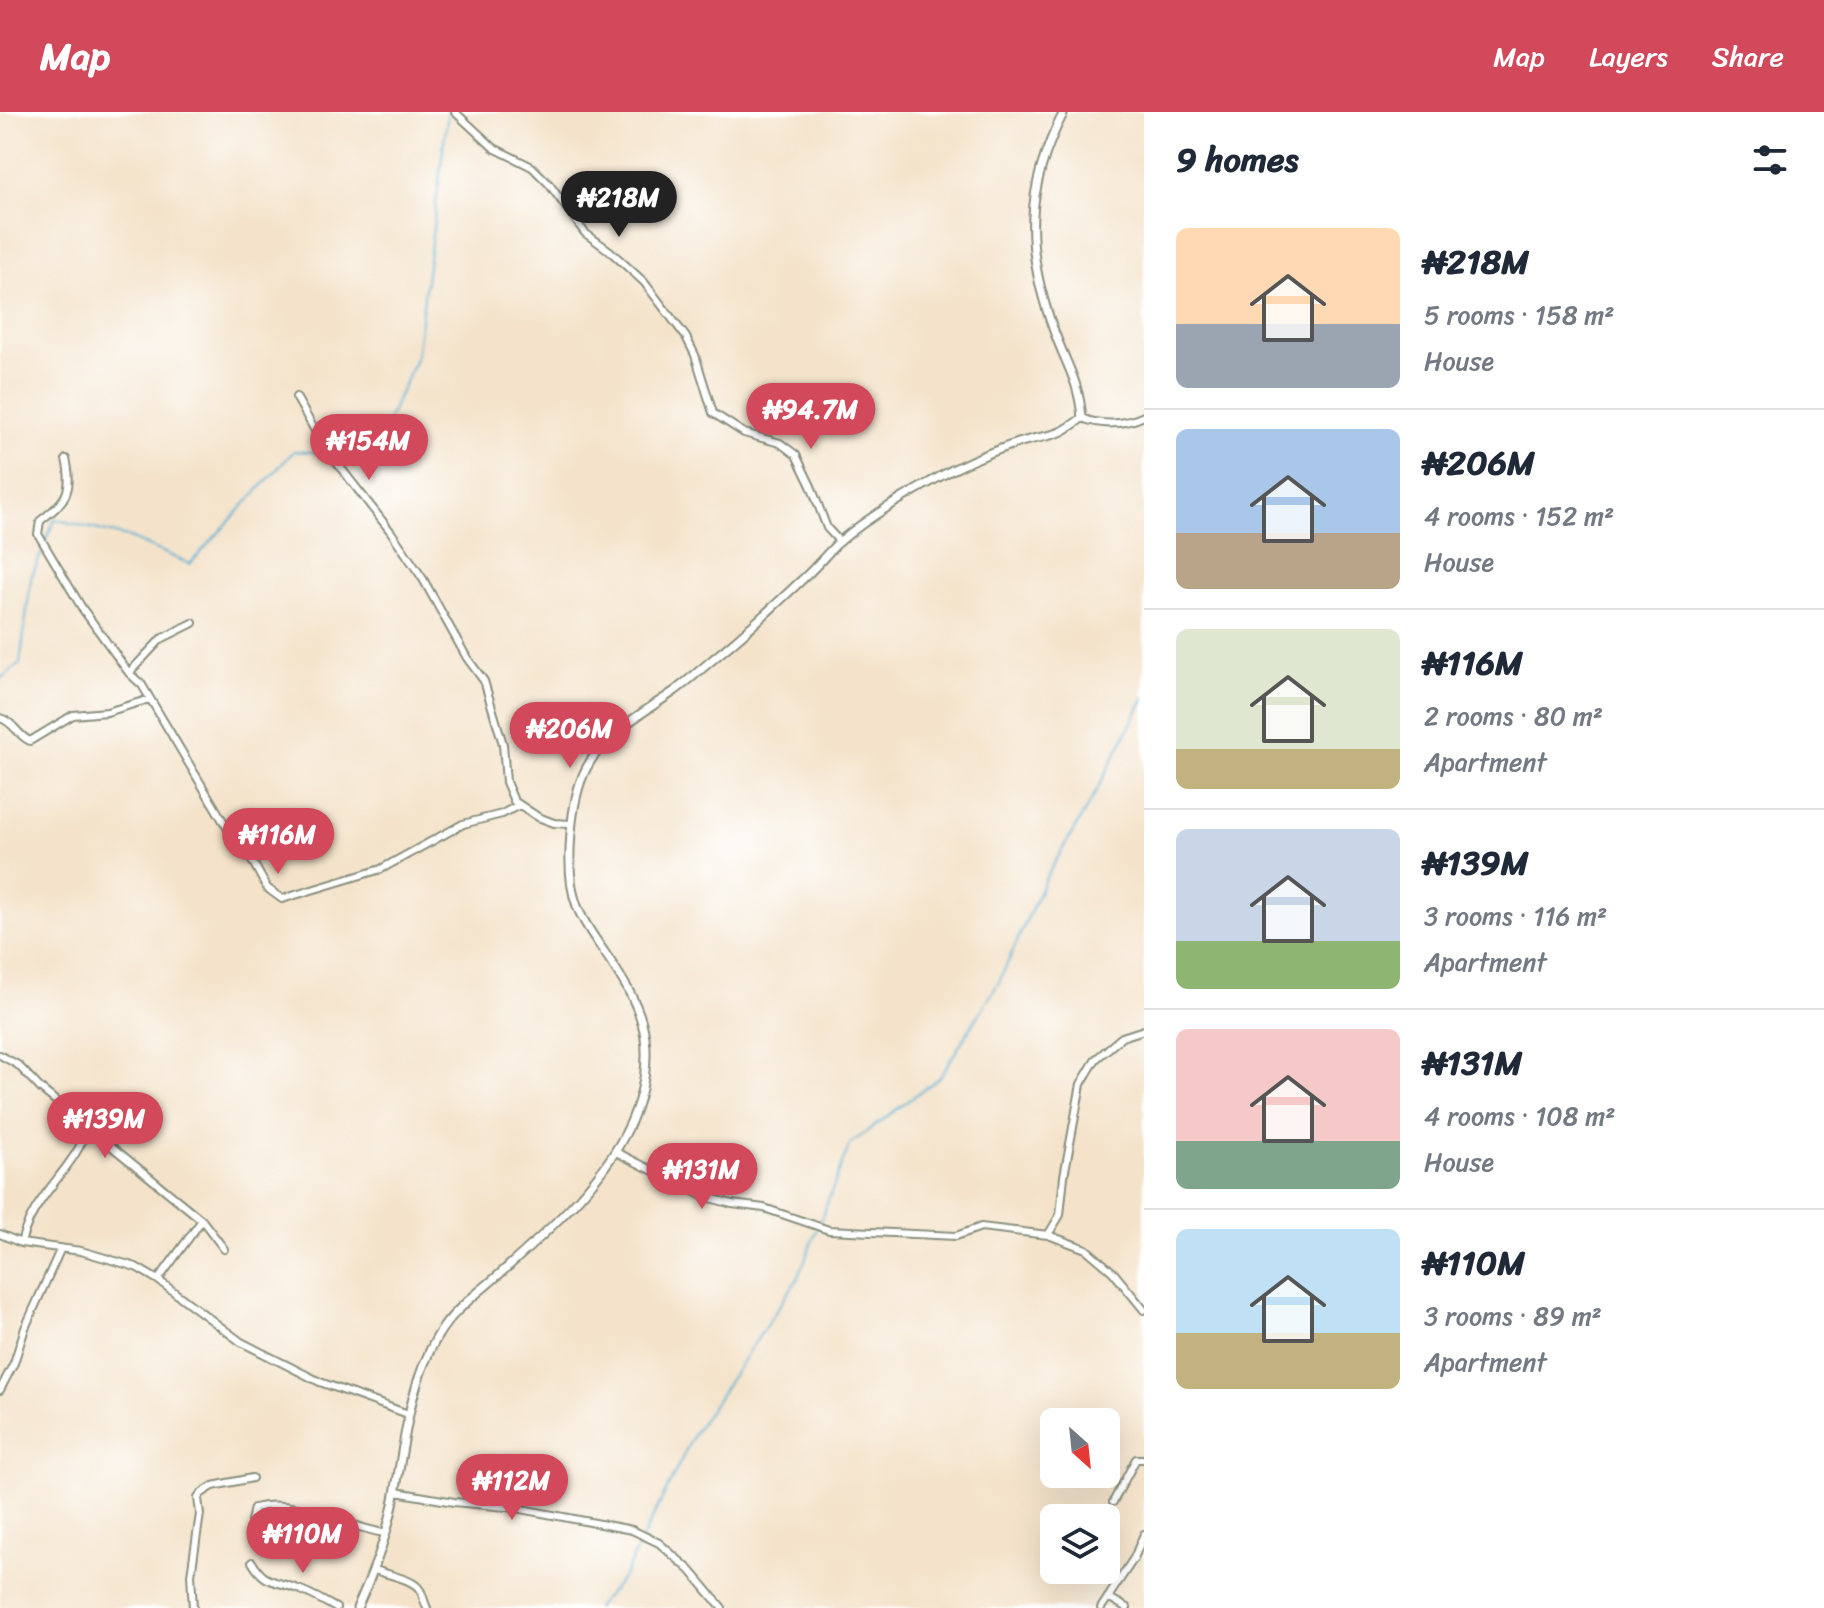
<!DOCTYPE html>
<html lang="en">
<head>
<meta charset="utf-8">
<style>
  :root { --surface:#fff; --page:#f6f6f7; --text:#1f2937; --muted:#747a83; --line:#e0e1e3; --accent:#d1495b }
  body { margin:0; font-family:Sriracha,sans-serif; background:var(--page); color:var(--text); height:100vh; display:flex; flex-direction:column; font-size:30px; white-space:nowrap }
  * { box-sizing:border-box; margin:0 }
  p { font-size:26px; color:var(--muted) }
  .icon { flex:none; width:44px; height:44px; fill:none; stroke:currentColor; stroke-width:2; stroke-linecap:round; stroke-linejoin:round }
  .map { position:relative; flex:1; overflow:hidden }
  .panel { display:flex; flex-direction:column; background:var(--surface); width:680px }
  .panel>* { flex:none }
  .needle { width:52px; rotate:153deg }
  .buttons { position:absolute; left:1040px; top:1296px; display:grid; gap:16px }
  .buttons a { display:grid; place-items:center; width:80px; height:80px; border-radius:12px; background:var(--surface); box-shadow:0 8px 32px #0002; font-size:40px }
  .price { position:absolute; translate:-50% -68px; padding:0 18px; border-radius:28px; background:var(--accent); color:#fff; font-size:26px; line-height:52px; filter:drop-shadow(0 2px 4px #0008) }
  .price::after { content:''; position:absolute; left:50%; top:48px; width:24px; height:18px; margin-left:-12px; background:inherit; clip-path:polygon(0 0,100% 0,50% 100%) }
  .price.selected { background:#222; color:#fff }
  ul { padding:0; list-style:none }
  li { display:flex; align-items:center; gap:24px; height:200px; padding:0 32px }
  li+li { border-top:2px solid var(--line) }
  li span { display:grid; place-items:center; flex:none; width:224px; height:160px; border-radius:12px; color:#555 }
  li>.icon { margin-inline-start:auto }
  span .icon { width:96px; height:96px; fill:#fffc; stroke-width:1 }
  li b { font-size:34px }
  h2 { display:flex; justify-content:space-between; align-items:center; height:96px; padding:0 32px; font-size:34px }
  header { display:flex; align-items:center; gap:48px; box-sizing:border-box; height:112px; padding:0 40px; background:var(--accent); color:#fff }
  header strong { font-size:38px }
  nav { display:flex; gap:44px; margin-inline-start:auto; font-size:28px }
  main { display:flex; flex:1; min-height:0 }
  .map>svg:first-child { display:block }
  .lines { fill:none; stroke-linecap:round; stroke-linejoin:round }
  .stream { stroke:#54aed2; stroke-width:2 }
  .minor-casing { stroke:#8a907f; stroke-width:10 }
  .tertiary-casing { stroke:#8a907f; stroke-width:11 }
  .minor { stroke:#fff; stroke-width:6 }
  .tertiary { stroke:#fff; stroke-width:7 }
</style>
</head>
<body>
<header>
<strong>Map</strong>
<nav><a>Map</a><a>Layers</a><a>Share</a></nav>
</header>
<main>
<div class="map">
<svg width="1144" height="1496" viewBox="0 0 1144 1496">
  <rect width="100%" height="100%" fill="#fff"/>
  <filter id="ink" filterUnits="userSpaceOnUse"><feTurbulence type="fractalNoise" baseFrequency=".0125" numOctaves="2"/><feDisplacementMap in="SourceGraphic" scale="16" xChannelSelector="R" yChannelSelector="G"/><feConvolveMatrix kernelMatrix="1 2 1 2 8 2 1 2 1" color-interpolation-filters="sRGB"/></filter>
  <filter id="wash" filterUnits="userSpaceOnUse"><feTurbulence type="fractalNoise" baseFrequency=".006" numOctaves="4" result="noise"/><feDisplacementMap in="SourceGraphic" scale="32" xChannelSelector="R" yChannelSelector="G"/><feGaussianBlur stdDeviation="1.8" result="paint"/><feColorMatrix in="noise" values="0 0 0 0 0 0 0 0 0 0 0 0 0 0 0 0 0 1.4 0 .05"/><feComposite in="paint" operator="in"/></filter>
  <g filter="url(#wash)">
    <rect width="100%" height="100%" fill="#f4e3ca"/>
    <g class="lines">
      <path class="stream" d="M 332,342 L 372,344 L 416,246 L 448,0
        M 45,431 L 55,407 L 127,425 L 190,452 L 294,339 L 326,341
        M 0,567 L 20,552 L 31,466 L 43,437
        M 596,1496 L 624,1464 L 695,1320 L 798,1166 L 850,1032 L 940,965 L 999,870 L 1045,767 L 1095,682 L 1144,587"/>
    </g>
  </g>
  <g filter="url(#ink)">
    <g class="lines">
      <g class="minor-casing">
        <path id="minor" d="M 455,0 L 494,36 L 532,55 L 549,72 L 585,121 L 610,139 L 644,170 L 686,225 L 695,243 L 713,301 L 744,321 L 780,331 L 796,343 L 811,374 L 827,416 L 840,430
          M 296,285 L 323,333 L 391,420 L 423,467 L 467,546 L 484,569 L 503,632 L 506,670 L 514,689 L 538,705 L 554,711 L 571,712
          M 1082,306 C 1101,314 1125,313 1144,304
          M 66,347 C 74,380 65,390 40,409 L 38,422 L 82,496 L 129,561 L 161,527 L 193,511
          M 129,561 L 142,573 L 229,719 L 254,752 L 267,776 L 282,787 L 381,757 L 463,712 L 502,702 L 519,693
          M 0,606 C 13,609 18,624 30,629 L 73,603 L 107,600 L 150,587
          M 0,943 L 18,953 L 41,977 L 202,1108 L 224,1137
          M 616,1040 L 703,1084 L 732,1092 L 764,1096 L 829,1118 L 956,1124 L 981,1115 L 1048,1123 L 1086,1137 L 1113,1160 L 1144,1198
          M 0,1122 L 21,1131 L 81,1139 L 136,1155 L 158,1168 L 241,1230 L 320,1270 L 408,1302
          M 1048,1123 L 1060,1103 L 1064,1064 L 1081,972 L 1096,947 L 1122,925 L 1144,918
          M 21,1131 C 33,1082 74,1059 88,1015
          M 158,1168 L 202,1108
          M 0,1278 L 14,1251 L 25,1216 L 61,1136
          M 396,1380 L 454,1390 L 516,1396 L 632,1418 L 659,1431 L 690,1458 L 722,1496
          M 1113,1390 L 1136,1347 L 1144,1347
          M 251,1409 L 254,1396 C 294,1385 344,1414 384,1421
          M 252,1450 C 265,1472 273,1468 295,1476 C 309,1480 323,1489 336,1496
          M 373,1457 C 385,1463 413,1466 420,1478 C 423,1483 424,1490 427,1496
          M 1108,1485 L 1127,1496
          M 193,1496 L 191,1463 L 200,1402 L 198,1386 L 202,1381 L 213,1374 L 252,1366
          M 1101,1496 L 1134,1446 L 1144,1422"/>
      </g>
      <g class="tertiary-casing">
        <path id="tertiary" d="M 357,1496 C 374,1459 390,1417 396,1376 C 405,1325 410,1272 437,1225 C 453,1197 480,1180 503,1159 C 555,1112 619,1057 639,988 C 657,926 640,892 605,841 C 595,827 583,810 577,794 C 564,761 570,686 587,655 C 606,620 645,600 676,578 C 690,567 704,555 718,543 C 749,518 777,491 806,464 C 818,453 827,441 839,430 C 872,402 914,379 952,358 C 976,346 1000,336 1025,329 C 1055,321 1056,326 1082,306 C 1079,269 1066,252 1054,219 C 1024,138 1024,76 1064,0"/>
      </g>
      <use href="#minor" class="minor"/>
      <use href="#tertiary" class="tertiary"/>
    </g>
  </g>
</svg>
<div class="buttons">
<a><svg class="needle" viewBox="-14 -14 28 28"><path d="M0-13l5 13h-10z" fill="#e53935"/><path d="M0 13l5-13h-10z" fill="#747a83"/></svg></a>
<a><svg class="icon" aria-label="layers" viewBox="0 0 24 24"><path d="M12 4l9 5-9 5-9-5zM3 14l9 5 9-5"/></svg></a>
</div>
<b class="price selected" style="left:619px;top:127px">₦218M</b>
<b class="price" style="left:811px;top:339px">₦94.7M</b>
<b class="price" style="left:369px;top:370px">₦154M</b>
<b class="price" style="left:570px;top:658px">₦206M</b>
<b class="price" style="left:278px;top:764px">₦116M</b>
<b class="price" style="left:105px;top:1048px">₦139M</b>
<b class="price" style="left:702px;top:1099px">₦131M</b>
<b class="price" style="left:512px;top:1410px">₦112M</b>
<b class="price" style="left:303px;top:1463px">₦110M</b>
</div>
<section class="panel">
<h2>9 homes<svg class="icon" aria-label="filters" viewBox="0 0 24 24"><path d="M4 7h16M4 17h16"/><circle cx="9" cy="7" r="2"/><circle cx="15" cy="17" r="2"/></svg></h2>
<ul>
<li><span style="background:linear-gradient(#ffd9b3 60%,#9aa5b1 0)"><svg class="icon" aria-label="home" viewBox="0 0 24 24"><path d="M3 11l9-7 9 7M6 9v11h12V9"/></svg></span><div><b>₦218M</b><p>5 rooms · 158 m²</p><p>House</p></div></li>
<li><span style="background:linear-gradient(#a9c7e8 65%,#b9a48a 0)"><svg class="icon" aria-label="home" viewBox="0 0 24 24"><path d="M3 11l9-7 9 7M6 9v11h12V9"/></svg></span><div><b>₦206M</b><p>4 rooms · 152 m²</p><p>House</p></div></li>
<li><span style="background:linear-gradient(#dfe7d0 75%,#c2b280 0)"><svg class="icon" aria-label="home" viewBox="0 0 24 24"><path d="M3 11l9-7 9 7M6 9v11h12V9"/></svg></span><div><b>₦116M</b><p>2 rooms · 80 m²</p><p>Apartment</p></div></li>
<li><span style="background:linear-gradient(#c9d6e8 70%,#8fb573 0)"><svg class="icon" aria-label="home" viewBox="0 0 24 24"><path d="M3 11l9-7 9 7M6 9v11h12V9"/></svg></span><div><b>₦139M</b><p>3 rooms · 116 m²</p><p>Apartment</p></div></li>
<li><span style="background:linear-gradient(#f6c9c9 70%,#7fa58c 0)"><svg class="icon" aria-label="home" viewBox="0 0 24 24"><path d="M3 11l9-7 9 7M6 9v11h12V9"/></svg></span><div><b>₦131M</b><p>4 rooms · 108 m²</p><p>House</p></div></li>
<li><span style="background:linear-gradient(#bfe0f5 65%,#c2b280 0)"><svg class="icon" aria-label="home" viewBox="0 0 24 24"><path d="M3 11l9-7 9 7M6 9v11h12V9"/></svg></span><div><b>₦110M</b><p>3 rooms · 89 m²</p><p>Apartment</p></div></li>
</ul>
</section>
</main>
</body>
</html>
